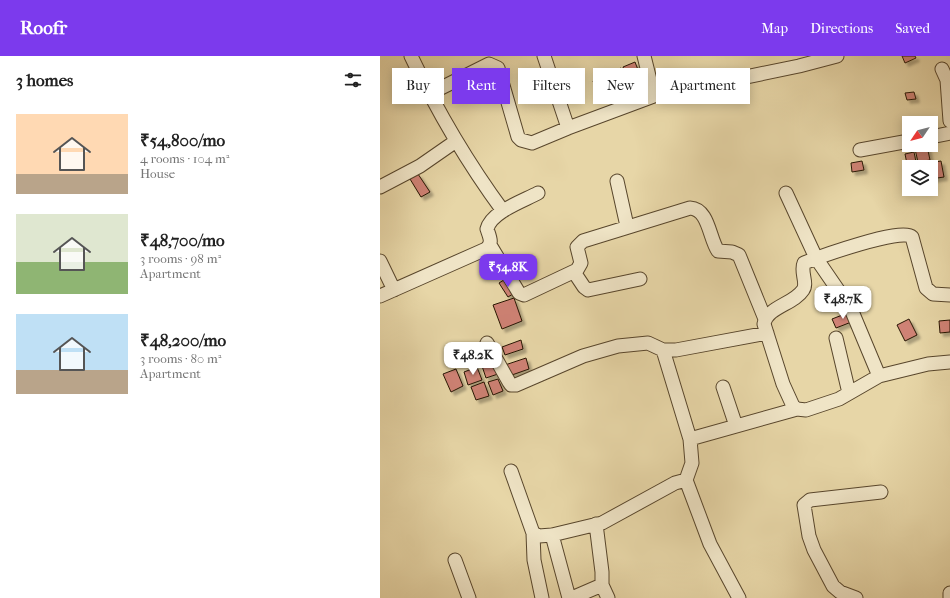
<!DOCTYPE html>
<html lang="en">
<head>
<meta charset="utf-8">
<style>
  :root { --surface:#fff; --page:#f2f2f2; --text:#222; --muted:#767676; --accent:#7c3aed }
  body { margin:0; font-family:"IM FELL French Canon",serif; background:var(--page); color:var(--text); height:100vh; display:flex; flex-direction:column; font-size:15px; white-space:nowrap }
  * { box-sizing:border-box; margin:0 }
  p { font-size:13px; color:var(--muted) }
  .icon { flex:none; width:22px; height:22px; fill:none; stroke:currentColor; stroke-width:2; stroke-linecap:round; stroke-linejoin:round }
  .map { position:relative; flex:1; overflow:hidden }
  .drawer { display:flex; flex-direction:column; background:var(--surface); width:380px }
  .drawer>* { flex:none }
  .top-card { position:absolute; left:12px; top:12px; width:380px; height:36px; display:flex; gap:8px }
  .needle { width:26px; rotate:235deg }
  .buttons { position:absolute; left:522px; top:60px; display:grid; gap:8px }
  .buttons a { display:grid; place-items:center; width:36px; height:36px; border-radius:0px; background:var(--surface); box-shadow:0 2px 10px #0003; font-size:20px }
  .price { position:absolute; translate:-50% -34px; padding:0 9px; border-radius:8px; background:#fff; color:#222; font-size:13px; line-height:26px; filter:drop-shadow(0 1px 2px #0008) }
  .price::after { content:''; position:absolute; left:50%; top:24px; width:12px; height:9px; margin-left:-6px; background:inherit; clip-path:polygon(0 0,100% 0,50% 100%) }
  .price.active { background:var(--accent); color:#fff }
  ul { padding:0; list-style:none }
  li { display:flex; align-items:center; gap:12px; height:100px; padding:0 16px }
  li span { display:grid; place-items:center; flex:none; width:112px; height:80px; border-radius:0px; color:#555 }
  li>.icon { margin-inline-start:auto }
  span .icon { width:48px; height:48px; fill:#fffc; stroke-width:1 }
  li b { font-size:17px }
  h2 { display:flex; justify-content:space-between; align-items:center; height:48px; padding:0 16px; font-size:17px }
  .pill { padding:0 14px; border-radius:0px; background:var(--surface); box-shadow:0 2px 10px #0003; font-size:14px; line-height:36px }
  .pill.active { background:var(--accent); color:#fff }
  header { display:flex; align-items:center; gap:24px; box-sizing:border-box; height:56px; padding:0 20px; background:var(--accent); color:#fff }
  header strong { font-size:19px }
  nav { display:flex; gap:22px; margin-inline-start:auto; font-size:14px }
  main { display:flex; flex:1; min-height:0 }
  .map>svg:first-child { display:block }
  .building { fill:#cf8274; stroke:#281603; filter:url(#shadow) }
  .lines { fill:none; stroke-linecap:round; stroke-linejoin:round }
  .street-casing { stroke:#58462c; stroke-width:15 }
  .street { stroke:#efe4c6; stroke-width:13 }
</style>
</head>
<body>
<header>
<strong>Roofr</strong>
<nav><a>Map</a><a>Directions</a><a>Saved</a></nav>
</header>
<main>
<section class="drawer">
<h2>3 homes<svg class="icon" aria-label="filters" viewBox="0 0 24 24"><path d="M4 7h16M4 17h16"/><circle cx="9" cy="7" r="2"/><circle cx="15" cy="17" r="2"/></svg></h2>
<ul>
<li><span style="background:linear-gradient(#ffd9b3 75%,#b9a48a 0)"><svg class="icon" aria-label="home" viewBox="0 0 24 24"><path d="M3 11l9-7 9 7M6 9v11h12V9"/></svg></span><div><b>₹54,800/mo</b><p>4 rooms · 104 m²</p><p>House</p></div></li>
<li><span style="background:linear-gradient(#dfe7d0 60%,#8fb573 0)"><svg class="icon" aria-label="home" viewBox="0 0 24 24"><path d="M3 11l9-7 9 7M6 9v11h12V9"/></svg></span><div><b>₹48,700/mo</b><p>3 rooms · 98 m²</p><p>Apartment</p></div></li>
<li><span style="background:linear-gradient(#bfe0f5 70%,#b9a48a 0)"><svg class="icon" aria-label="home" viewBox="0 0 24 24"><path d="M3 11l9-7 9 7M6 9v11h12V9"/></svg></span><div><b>₹48,200/mo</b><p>3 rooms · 80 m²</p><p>Apartment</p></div></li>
</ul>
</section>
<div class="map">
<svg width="570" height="542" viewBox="0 0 570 542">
  <defs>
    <filter id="shadow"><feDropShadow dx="3.5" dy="3.5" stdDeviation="1" flood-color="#0004"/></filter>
  </defs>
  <rect width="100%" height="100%" fill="#e7d6a7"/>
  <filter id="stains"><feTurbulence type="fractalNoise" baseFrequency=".005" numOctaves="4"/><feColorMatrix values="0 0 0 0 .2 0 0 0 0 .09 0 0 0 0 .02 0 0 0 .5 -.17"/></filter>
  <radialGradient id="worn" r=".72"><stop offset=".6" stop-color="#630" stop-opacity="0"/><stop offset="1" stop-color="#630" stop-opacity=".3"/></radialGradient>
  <path class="building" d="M 522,0 L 535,0 L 536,2 L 525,7 Z
    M 255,6 L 260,19 L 248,24 L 243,11 Z
    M 241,12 L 244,19 L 234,23 L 231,16 Z
    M 224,21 L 229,32 L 218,36 L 213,25 Z
    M 262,23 L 267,39 L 253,43 L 248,27 Z
    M 245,32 L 249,42 L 233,48 L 229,38 Z
    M 534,36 L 536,43 L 527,44 L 525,37 Z
    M 547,90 L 550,104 L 538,106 L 535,93 Z
    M 534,96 L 536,106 L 527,108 L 525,98 Z
    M 482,105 L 484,114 L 472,116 L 471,107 Z
    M 561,105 L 564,121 L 551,123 L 551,111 L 545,111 L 545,108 Z
    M 38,118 L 50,136 L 41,141 L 30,123 Z
    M 127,222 L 136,236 L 128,241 L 119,227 Z
    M 134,242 L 142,265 L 122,273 L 113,249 Z
    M 470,256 L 474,265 L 456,272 L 452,263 Z
    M 529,263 L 537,279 L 525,285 L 517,269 Z
    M 570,264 L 570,276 L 560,277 L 559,265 Z
    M 141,284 L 143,293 L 125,299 L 122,291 Z
    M 146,302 L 149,313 L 129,320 L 125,309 Z
    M 114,306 L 118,318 L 106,322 L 102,310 Z
    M 97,311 L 102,324 L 88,329 L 84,316 Z
    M 76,313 L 83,330 L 71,336 L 63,318 Z
    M 118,323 L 123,335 L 113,339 L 108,326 Z
    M 104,326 L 109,340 L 96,344 L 91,331 Z"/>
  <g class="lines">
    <g class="street-casing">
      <path id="street" d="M 31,0 C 57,55 87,106 123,155
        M 164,0 L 188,72
        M 264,0 L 274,40
        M 562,13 L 567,24 L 570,65
        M 49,38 L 109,8 L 118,12 L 138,81 L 141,84 L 152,87 L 188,72 L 274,40 L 419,10 L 457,0
        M 551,81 L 570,77
        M 480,94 L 529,85
        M 237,125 L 247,170
        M 0,131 L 40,110 L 76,85
        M 406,137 L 436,202 L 471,253 L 499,320
        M 110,189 L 139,237 L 144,239 L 197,214 L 201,207 L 197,191 L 203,185 L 310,152 C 329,153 329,182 338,195 L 352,196 L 359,199 L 385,263
        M 0,205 L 14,234
        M 194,216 L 204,231 L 208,234 L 260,223
        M 570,239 L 553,238 L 546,232 L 532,181 C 522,171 439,201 424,207 C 420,216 428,227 423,234 C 414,248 387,251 384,268 L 403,328 L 413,350 L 417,353 L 426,354 L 459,343 L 499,320 L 548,308 L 570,306
        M 0,240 L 106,193 C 113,187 110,182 107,173 C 111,156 143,145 158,137
        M 456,282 L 469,337
        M 107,287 L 129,326 L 131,329 L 136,329 L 203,300 L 238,290 L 268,287 L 283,294 L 296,294 L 387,277
        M 283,294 L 310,383 L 312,407 L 306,424 L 330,488 L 359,542
        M 343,331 L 356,370
        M 310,383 L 417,353
        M 131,415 L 153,477 L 159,480 L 172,479 L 222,467 L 295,427 L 306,424
        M 216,468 L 222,516 L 222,529 L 228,542
        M 153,477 L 154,504 L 162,542
        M 172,479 L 189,542
        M 75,504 L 89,542
        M 192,542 L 222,529
        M 476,542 L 460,536 L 453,530 L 434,494 L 429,480 L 424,449 L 430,444 L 501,436
        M 570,542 L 570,537"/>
    </g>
    <use href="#street" class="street"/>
  </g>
  <rect width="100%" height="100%" filter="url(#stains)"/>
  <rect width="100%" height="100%" fill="url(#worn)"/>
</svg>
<div class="buttons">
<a><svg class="needle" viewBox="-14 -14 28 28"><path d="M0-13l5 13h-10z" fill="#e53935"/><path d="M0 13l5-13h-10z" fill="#767676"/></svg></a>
<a><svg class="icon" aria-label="layers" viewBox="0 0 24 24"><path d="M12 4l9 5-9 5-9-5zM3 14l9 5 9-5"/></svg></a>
</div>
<b class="price active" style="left:128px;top:232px">₹54.8K</b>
<b class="price" style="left:463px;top:264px">₹48.7K</b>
<b class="price" style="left:93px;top:320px">₹48.2K</b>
<div class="top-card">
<a class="pill">Buy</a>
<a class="pill active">Rent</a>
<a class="pill">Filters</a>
<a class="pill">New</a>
<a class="pill">Apartment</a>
</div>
</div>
</main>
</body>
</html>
